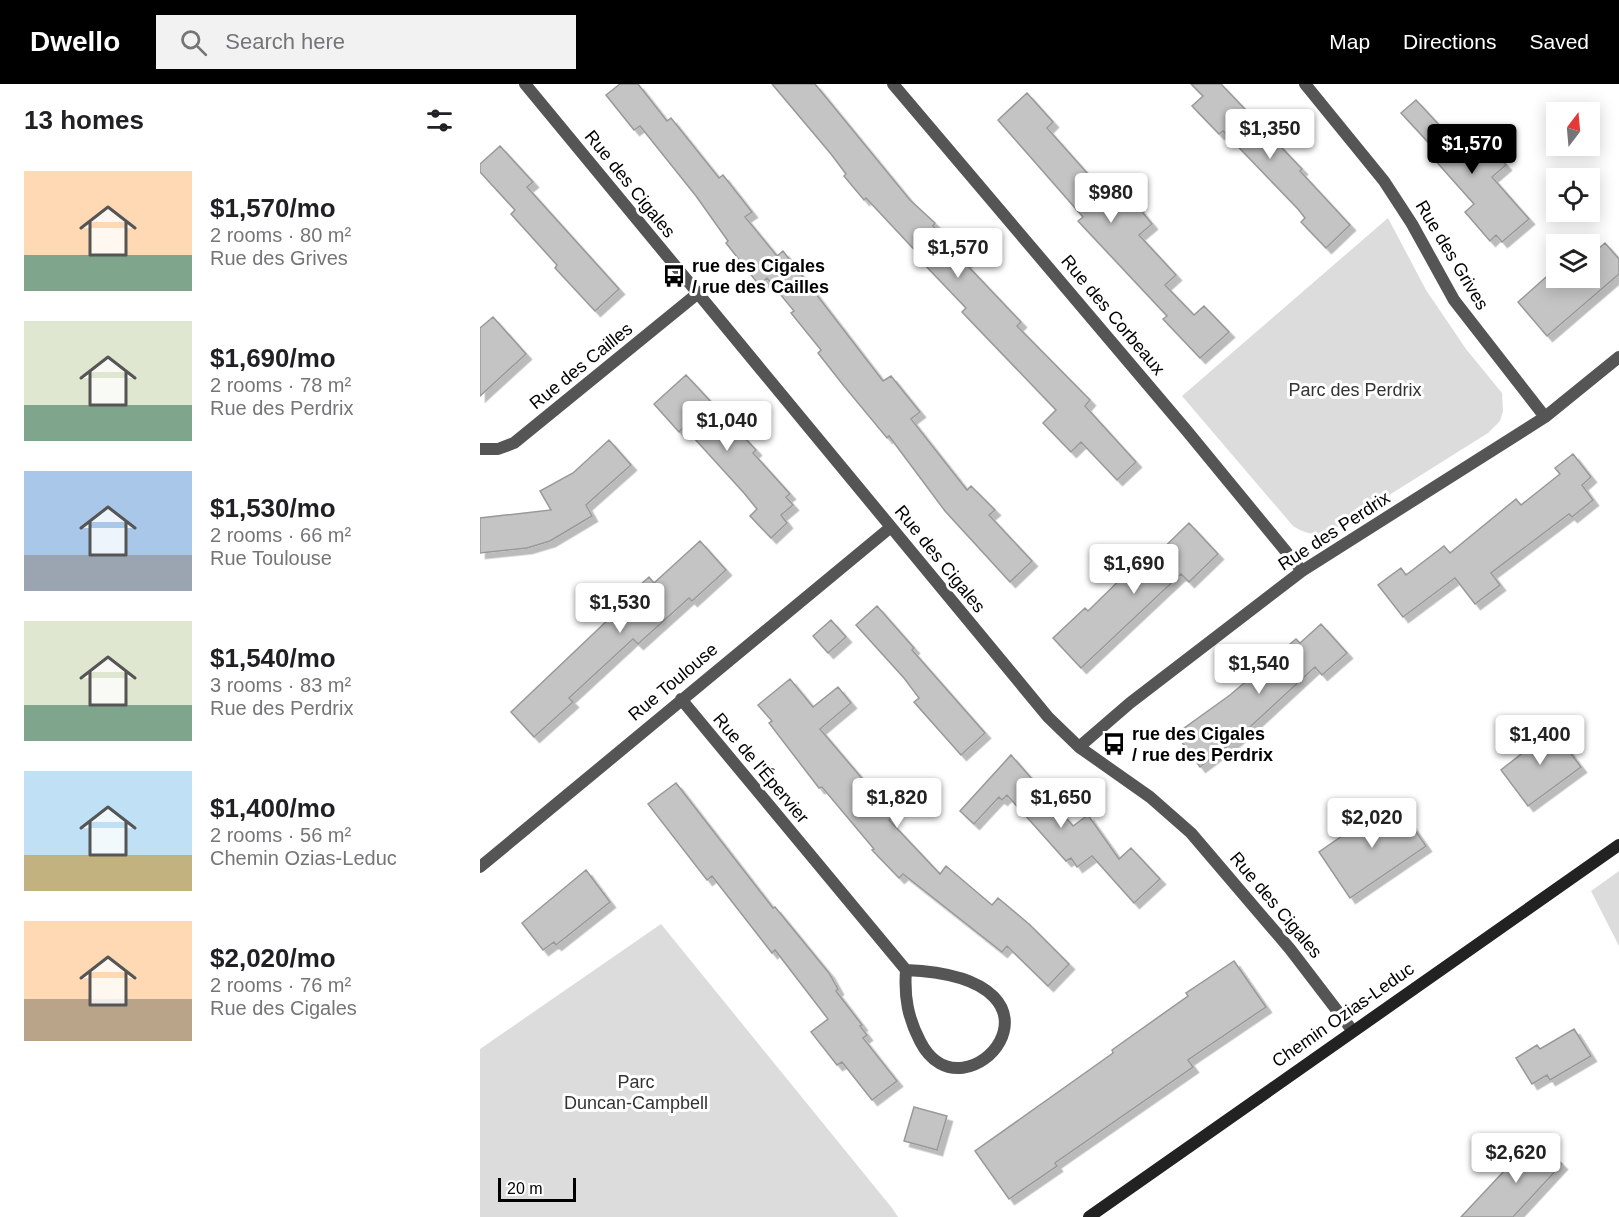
<!DOCTYPE html>
<html lang="en">
<head>
<meta charset="utf-8">
<style>
  :root { --surface:#fff; --page:#f2f2f2; --text:#202124; --muted:#757577; --accent:#000 }
  body { margin:0; font-family:Arial,sans-serif; background:var(--page); color:var(--text); height:100vh; display:flex; flex-direction:column; font-size:22px; white-space:nowrap }
  * { box-sizing:border-box; margin:0 }
  p { font-size:20px; color:var(--muted) }
  .icon { flex:none; width:33px; height:33px; fill:none; stroke:currentColor; stroke-width:2; stroke-linecap:round; stroke-linejoin:round }
  .map { position:relative; flex:1; overflow:hidden }
  .panel { display:flex; flex-direction:column; background:var(--surface); width:480px }
  .panel>* { flex:none }
  .needle { width:39px; rotate:16deg }
  .fabs { position:absolute; left:1066px; top:18px; display:grid; gap:12px }
  .fabs a { display:grid; place-items:center; width:54px; height:54px; border-radius:0px; background:var(--surface); box-shadow:0 3px 15px #0003; font-size:30px }
  .scale { position:absolute; left:18px; bottom:15px; width:78px; box-sizing:border-box; padding-left:6px; border:3px solid #000; border-top:0; font-size:16px; line-height:21px; white-space:nowrap; color:#000; -webkit-text-stroke:4px #fff; paint-order:stroke }
  .price { position:absolute; translate:-50% -51px; padding:0 14px; border-radius:6px; background:#fff; color:#222; font-size:20px; line-height:39px; filter:drop-shadow(0 2px 3px #0008) }
  .price::after { content:''; position:absolute; left:50%; top:36px; width:18px; height:14px; margin-left:-9px; background:inherit; clip-path:polygon(0 0,100% 0,50% 100%) }
  .price.selected { background:var(--accent); color:#fff }
  ul { padding:0; list-style:none }
  li { display:flex; align-items:center; gap:18px; height:150px; padding:0 24px }
  li span { display:grid; place-items:center; flex:none; width:168px; height:120px; border-radius:0px; color:#555 }
  li>.icon { margin-inline-start:auto }
  span .icon { width:72px; height:72px; fill:#fffc; stroke-width:1 }
  li b { font-size:26px }
  h2 { display:flex; justify-content:space-between; align-items:center; height:72px; padding:0 24px; font-size:26px }
  header { display:flex; align-items:center; gap:36px; box-sizing:border-box; height:84px; padding:0 30px; background:var(--accent); color:#fff }
  header strong { font-size:28px }
  nav { display:flex; gap:33px; margin-inline-start:auto; font-size:21px }
  .search { width:420px; height:54px; background:var(--page); display:flex; align-items:center; gap:15px; box-sizing:border-box; padding:0 21px; border-radius:0px; color:var(--muted); font-size:22px }
  main { display:flex; flex:1; min-height:0 }
  .map>svg:first-child { display:block }
  .green { fill:#dcdcdc }
  .building { fill:#c4c4c4; stroke:#999; stroke-width:1.5; filter:url(#shadow) }
  .lines { fill:none; stroke-linecap:round; stroke-linejoin:round }
  .street { stroke:#555; stroke-width:12 }
  .secondary { stroke:#222; stroke-width:12 }
  .labels { text-anchor:middle; dominant-baseline:central; stroke-width:6; stroke-linejoin:round; paint-order:stroke }
  .street-label { font-size:18px; fill:#000; stroke:#fff }
  .poi-label { font-size:18px; font-weight:bold; fill:#000; stroke:#fff; text-anchor:start }
  .park-label { font-size:18px; fill:#333; stroke:#fff }
</style>
</head>
<body>
<header>
<strong>Dwello</strong>
<div class="search"><svg class="icon" aria-label="search" viewBox="0 0 24 24"><circle cx="10" cy="10" r="6"/><path d="M15 15l6 6"/></svg>Search here</div>
<nav><a>Map</a><a>Directions</a><a>Saved</a></nav>
</header>
<main>
<section class="panel">
<h2>13 homes<svg class="icon" aria-label="filters" viewBox="0 0 24 24"><path d="M4 7h16M4 17h16"/><circle cx="9" cy="7" r="2"/><circle cx="15" cy="17" r="2"/></svg></h2>
<ul>
<li><span style="background:linear-gradient(#ffd9b3 70%,#7fa58c 0)"><svg class="icon" aria-label="home" viewBox="0 0 24 24"><path d="M3 11l9-7 9 7M6 9v11h12V9"/></svg></span><div><b>$1,570/mo</b><p>2 rooms · 80 m²</p><p>Rue des Grives</p></div></li>
<li><span style="background:linear-gradient(#dfe7d0 70%,#7fa58c 0)"><svg class="icon" aria-label="home" viewBox="0 0 24 24"><path d="M3 11l9-7 9 7M6 9v11h12V9"/></svg></span><div><b>$1,690/mo</b><p>2 rooms · 78 m²</p><p>Rue des Perdrix</p></div></li>
<li><span style="background:linear-gradient(#a9c7e8 70%,#9aa5b1 0)"><svg class="icon" aria-label="home" viewBox="0 0 24 24"><path d="M3 11l9-7 9 7M6 9v11h12V9"/></svg></span><div><b>$1,530/mo</b><p>2 rooms · 66 m²</p><p>Rue Toulouse</p></div></li>
<li><span style="background:linear-gradient(#dfe7d0 70%,#7fa58c 0)"><svg class="icon" aria-label="home" viewBox="0 0 24 24"><path d="M3 11l9-7 9 7M6 9v11h12V9"/></svg></span><div><b>$1,540/mo</b><p>3 rooms · 83 m²</p><p>Rue des Perdrix</p></div></li>
<li><span style="background:linear-gradient(#bfe0f5 70%,#c2b280 0)"><svg class="icon" aria-label="home" viewBox="0 0 24 24"><path d="M3 11l9-7 9 7M6 9v11h12V9"/></svg></span><div><b>$1,400/mo</b><p>2 rooms · 56 m²</p><p>Chemin Ozias-Leduc</p></div></li>
<li><span style="background:linear-gradient(#ffd9b3 65%,#b9a48a 0)"><svg class="icon" aria-label="home" viewBox="0 0 24 24"><path d="M3 11l9-7 9 7M6 9v11h12V9"/></svg></span><div><b>$2,020/mo</b><p>2 rooms · 76 m²</p><p>Rue des Cigales</p></div></li>
</ul>
</section>
<div class="map">
<svg width="1139" height="1133" viewBox="0 0 1139 1133">
  <defs>
    <filter id="shadow"><feDropShadow dx="5.5" dy="5.5" stdDeviation="0" flood-color="#0004"/></filter>
  </defs>
  <rect width="100%" height="100%" fill="#fff"/>
  <path class="green" d="M 908,134 L 946,206 L 986,265 L 1022,309 L 1023,327 L 1020,337 L 1008,349 L 855,445 C 840,453 827,451 813,442 L 702,312 Z
    M 1139,787 L 1139,862 L 1111,807 Z
    M 181,840 L 412,1124 L 418,1133 L 0,1133 L 0,965 Z"/>
  <path class="building" d="M 140,0 L 158,0 L 187,37 L 191,34 L 239,94 L 243,91 L 272,128 L 265,133 L 297,172 L 303,167 L 403,297 L 411,292 L 440,328 L 431,335 L 487,406 L 491,402 L 515,426 L 509,431 L 552,477 L 530,498 L 465,427 L 409,352 L 407,354 L 364,302 L 338,269 L 341,266 L 311,229 L 314,227 L 287,194 L 279,201 L 246,159 L 248,157 L 216,112 L 160,42 L 154,46 L 126,11 Z
    M 292,0 L 335,0 L 430,116 L 455,139 L 453,142 L 487,177 L 485,179 L 541,238 L 537,242 L 610,316 L 605,322 L 656,378 L 637,396 L 601,358 L 591,368 L 563,339 L 576,326 L 482,228 L 486,224 L 443,179 L 445,177 L 386,114 L 384,116 L 364,92 L 366,90 L 351,70 Z
    M 711,0 L 741,0 L 822,85 L 820,87 L 870,141 L 846,164 L 821,138 L 825,134 L 818,125 L 743,47 L 739,50 L 712,22 L 723,12 Z
    M 547,9 L 573,38 L 567,44 L 616,99 L 614,102 L 646,108 L 672,140 L 659,151 L 696,191 L 685,201 L 714,231 L 724,222 L 749,248 L 720,274 L 683,235 L 687,232 L 598,137 L 603,133 L 518,36 Z
    M 936,16 L 974,57 L 980,60 L 996,46 L 1026,81 L 1012,93 L 1049,135 L 1022,158 L 1016,151 L 1010,157 L 985,128 L 994,120 L 954,75 L 959,70 L 921,29 Z
    M 20,62 L 53,98 L 47,103 L 139,205 L 115,227 L 75,184 L 77,181 L 31,130 L 35,126 L 0,88 L 0,80 Z
    M 1125,159 L 1139,175 L 1139,190 L 1067,252 L 1038,218 L 1074,186 L 1077,194 L 1110,194 L 1110,172 Z
    M 13,233 L 46,270 L 0,312 L 0,244 Z
    M 206,291 L 276,366 L 273,369 L 310,410 L 306,413 L 313,421 L 301,431 L 307,439 L 291,454 L 270,432 L 277,425 L 264,409 L 204,343 L 199,348 L 174,320 Z
    M 129,356 L 151,381 L 106,421 L 112,432 L 70,457 L 47,464 L 0,469 L 0,434 L 71,426 L 60,407 L 93,389 Z
    M 1093,370 L 1111,393 L 1102,401 L 1113,416 L 1092,433 L 1089,430 L 1011,489 L 1020,501 L 995,520 L 975,494 L 923,533 L 898,501 L 921,484 L 926,491 L 964,462 L 970,469 L 1036,415 L 1041,421 L 1080,390 L 1075,384 Z
    M 709,439 L 738,470 L 709,498 L 701,490 L 601,584 L 573,554 L 605,524 L 608,527 L 656,480 L 661,486 Z
    M 220,457 L 246,486 L 212,517 L 209,514 L 158,560 L 153,555 L 89,614 L 93,618 L 54,653 L 31,628 L 132,532 L 129,529 L 169,493 L 174,499 Z
    M 397,522 L 434,564 L 432,566 L 505,649 L 481,671 L 434,618 L 439,614 L 424,594 L 376,541 Z
    M 351,536 L 366,553 L 348,569 L 333,552 Z
    M 841,540 L 867,569 L 842,591 L 835,583 L 757,655 L 720,683 L 696,650 L 750,611 L 816,555 L 820,559 Z
    M 310,595 L 333,623 L 358,603 L 371,619 L 340,645 L 414,732 L 409,736 L 460,790 L 466,782 L 512,821 L 518,814 L 549,840 L 589,880 L 568,902 L 527,862 L 522,868 L 423,790 L 419,794 L 392,766 L 394,765 L 342,703 L 339,704 L 289,639 L 292,637 L 278,621 Z
    M 1058,641 L 1067,652 L 1073,646 L 1101,683 L 1048,722 L 1021,686 L 1050,663 L 1042,652 Z
    M 531,671 L 593,742 L 608,731 L 639,775 L 651,764 L 680,795 L 654,819 L 612,772 L 597,783 L 591,774 L 586,777 L 527,711 L 522,716 L 519,713 L 494,740 L 480,727 Z
    M 196,699 L 293,824 L 295,823 L 349,889 L 358,905 L 356,907 L 382,941 L 380,942 L 387,951 L 383,954 L 417,997 L 392,1016 L 362,978 L 357,981 L 331,948 L 348,935 L 295,866 L 292,869 L 232,792 L 227,796 L 168,720 Z
    M 914,716 L 946,762 L 870,814 L 839,768 Z
    M 106,786 L 130,818 L 76,861 L 74,858 L 63,866 L 42,839 Z
    M 754,877 L 786,923 L 708,976 L 713,983 L 575,1079 L 577,1082 L 529,1115 L 495,1067 L 633,969 L 632,966 L 708,912 L 706,909 Z
    M 1094,945 L 1111,972 L 1070,996 L 1067,991 L 1052,1000 L 1036,974 L 1057,961 L 1060,965 Z
    M 434,1023 L 467,1032 L 457,1066 L 424,1057 Z
    M 1055,1054 L 1082,1080 L 1033,1133 L 981,1133 Z"/>
  <g class="lines">
    <path class="street" d="M 45,0 L 568,633 L 599,663 L 670,713 L 711,749 L 810,865 L 872,946
      M 413,0 L 707,347 L 822,487
      M 825,0 L 904,97 L 932,140 L 974,216 L 1065,333
      M 0,365 L 18,365 L 34,359 L 217,210
      M 201,615 L 426,886
      M 599,663 L 650,619 L 822,487 L 1065,333 L 1139,273
      M 0,783 L 411,443
      M 426,886 C 614,894 484,1044 440,957 C 428,934 424,913 426,886 Z"/>
    <path class="secondary" d="M 609,1133 L 1139,761"/>
  </g>
  <defs>
    <g id="bus-bare" transform="scale(1.8)"><path d="M-5-6H5V4H4V6H2V4H-2V6H-4V4H-5ZM-3.5-4V0h7V-4ZM-3.5 1.2v1.5H-2V1.2ZM2 1.2v1.5H3.5V1.2Z" fill="#000" stroke="#fff" stroke-width="2.5" paint-order="stroke"/></g>
  </defs>
  <g fill-rule="evenodd">
    <use href="#bus-bare" x="194" y="192"/>
    <use href="#bus-bare" x="634" y="660"/>
  </g>
  <g class="labels">
    <g class="street-label">
      <text transform="translate(150 100) rotate(51)">Rue des Cigales</text>
      <text transform="translate(972 171) rotate(59)">Rue des Grives</text>
      <text transform="translate(633 231) rotate(50)">Rue des Corbeaux</text>
      <text transform="translate(101 282) rotate(-39)">Rue des Cailles</text>
      <text transform="translate(854 447) rotate(-33)">Rue des Perdrix</text>
      <text transform="translate(460 475) rotate(51)">Rue des Cigales</text>
      <text transform="translate(193 598) rotate(-40)">Rue Toulouse</text>
      <text transform="translate(281 684) rotate(50)">Rue de l'Épervier</text>
      <text transform="translate(796 821) rotate(50)">Rue des Cigales</text>
      <text transform="translate(863 931) rotate(-35)">Chemin Ozias-Leduc</text>
    </g>
    <g class="poi-label">
      <text x="212" y="182">rue des Cigales<tspan x="212" dy="21">/ rue des Cailles</tspan></text>
      <text x="652" y="650">rue des Cigales<tspan x="652" dy="21">/ rue des Perdrix</tspan></text>
    </g>
    <g class="park-label">
      <text x="875" y="306">Parc des Perdrix</text>
      <text x="156" y="998">Parc<tspan x="156" dy="21">Duncan-Campbell</tspan></text>
    </g>
  </g>
</svg>
<div class="fabs">
<a><svg class="needle" viewBox="-14 -14 28 28"><path d="M0-13l5 13h-10z" fill="#e53935"/><path d="M0 13l5-13h-10z" fill="#757577"/></svg></a>
<a><svg class="icon" aria-label="locate" viewBox="0 0 24 24"><circle cx="12" cy="12" r="6"/><path d="M12 2v4M12 18v4M2 12h4M18 12h4"/></svg></a>
<a><svg class="icon" aria-label="layers" viewBox="0 0 24 24"><path d="M12 4l9 5-9 5-9-5zM3 14l9 5 9-5"/></svg></a>
</div>
<div class="scale">20 m</div>
<b class="price" style="left:790px;top:76px">$1,350</b>
<b class="price selected" style="left:992px;top:91px">$1,570</b>
<b class="price" style="left:631px;top:140px">$980</b>
<b class="price" style="left:478px;top:195px">$1,570</b>
<b class="price" style="left:247px;top:368px">$1,040</b>
<b class="price" style="left:654px;top:511px">$1,690</b>
<b class="price" style="left:140px;top:550px">$1,530</b>
<b class="price" style="left:779px;top:611px">$1,540</b>
<b class="price" style="left:1060px;top:682px">$1,400</b>
<b class="price" style="left:417px;top:745px">$1,820</b>
<b class="price" style="left:581px;top:745px">$1,650</b>
<b class="price" style="left:892px;top:765px">$2,020</b>
<b class="price" style="left:1036px;top:1100px">$2,620</b>
</div>
</main>
</body>
</html>
